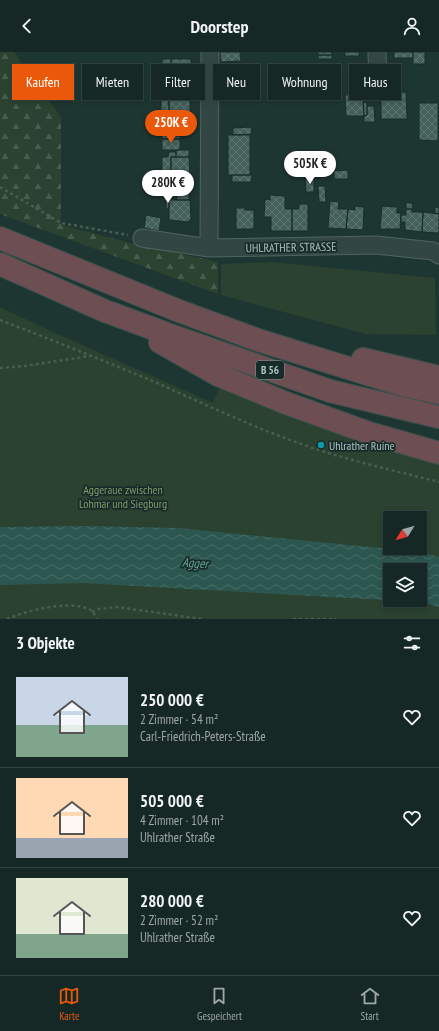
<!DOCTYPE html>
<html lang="de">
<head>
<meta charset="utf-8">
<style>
  :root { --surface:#162826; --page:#1f302e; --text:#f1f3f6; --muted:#9ea6a7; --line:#354443; --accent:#ea580c }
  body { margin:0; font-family:"PT Sans Narrow",sans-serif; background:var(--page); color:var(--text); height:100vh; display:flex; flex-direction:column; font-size:15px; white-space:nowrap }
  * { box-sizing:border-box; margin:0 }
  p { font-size:13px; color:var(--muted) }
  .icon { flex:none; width:22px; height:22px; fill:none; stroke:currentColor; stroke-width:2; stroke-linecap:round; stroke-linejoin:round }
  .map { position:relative; height:567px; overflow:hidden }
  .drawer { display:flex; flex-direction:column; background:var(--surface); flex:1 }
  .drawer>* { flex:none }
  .banner { position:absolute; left:12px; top:12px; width:415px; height:36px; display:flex; gap:8px }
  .needle { width:26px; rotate:233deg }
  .fabs { position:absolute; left:383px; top:459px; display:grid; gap:8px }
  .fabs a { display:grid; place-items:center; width:44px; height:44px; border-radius:0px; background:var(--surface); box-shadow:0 2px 6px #0003,0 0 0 1px var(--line); font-size:20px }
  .price { position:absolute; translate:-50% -34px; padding:0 9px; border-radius:14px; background:#fff; color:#222; font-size:13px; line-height:26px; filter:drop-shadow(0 1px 2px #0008) }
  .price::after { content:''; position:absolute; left:50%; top:24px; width:12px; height:9px; margin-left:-6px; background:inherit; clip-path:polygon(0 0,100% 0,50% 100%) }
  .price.on { background:var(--accent); color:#fff }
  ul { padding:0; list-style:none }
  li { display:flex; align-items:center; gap:12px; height:100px; padding:0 16px }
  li+li { border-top:1px solid var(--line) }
  li span { display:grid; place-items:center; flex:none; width:112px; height:80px; border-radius:0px; color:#555 }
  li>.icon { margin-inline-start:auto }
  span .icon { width:48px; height:48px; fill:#fffc; stroke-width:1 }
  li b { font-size:17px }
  h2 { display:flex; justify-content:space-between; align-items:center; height:48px; padding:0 16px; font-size:17px }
  .tag { padding:0 14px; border-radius:0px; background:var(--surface); box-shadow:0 2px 6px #0003,0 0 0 1px var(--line); font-size:14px; line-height:36px }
  .tag.on { background:var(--accent); color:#fff }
  header { display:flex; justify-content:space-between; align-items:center; height:52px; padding:0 16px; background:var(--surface); font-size:18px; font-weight:700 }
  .tab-bar { display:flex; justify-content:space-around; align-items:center; height:56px; border-top:1px solid var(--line); background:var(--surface); font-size:11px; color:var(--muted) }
  .tab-bar a { display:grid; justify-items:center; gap:2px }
  .tab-bar .on { color:var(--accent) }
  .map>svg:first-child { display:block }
  .forest { fill:url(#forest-firs) }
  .green { fill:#2b4230; fill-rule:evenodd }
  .water { fill:url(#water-waves); fill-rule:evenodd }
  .building { fill:url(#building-cross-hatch); stroke:#192d2a }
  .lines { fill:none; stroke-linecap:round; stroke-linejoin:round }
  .minor-casing { stroke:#4f6562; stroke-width:19 }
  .highway-casing { stroke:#3c514e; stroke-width:24 }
  .path { stroke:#465e4f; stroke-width:2.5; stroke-dasharray:3 3; stroke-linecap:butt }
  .minor { stroke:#324743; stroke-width:17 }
  .highway { stroke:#6d4e53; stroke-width:22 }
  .culture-dot { fill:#0f9aa8; stroke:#172b28; stroke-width:1.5 }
  .labels { text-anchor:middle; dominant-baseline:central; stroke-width:3.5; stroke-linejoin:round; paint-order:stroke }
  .shield { fill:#172b28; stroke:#7f9693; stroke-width:1 }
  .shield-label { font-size:11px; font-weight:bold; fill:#abc4c1 }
  .street-label { font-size:12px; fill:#abc4c1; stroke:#172b28 }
  .poi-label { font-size:12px; fill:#abc4c1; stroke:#172b28; text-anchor:start }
  .park-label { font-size:12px; fill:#849a6b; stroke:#172b28 }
  .water-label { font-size:13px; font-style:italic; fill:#62a599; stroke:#172b28 }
</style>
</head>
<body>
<header><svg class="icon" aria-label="back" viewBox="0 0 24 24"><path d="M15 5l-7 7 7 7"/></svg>Doorstep<svg class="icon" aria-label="person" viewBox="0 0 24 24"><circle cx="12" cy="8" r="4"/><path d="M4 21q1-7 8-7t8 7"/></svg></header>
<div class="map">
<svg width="439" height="567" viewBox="0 0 439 567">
  <defs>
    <pattern id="forest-firs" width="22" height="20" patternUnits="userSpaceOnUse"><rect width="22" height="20" fill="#2b4230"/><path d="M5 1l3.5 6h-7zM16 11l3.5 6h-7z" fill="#475c4c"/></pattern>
    <pattern id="water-waves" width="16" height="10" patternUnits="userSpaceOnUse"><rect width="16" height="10" fill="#2c5750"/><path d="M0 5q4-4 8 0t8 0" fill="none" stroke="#486e67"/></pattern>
    <pattern id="building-cross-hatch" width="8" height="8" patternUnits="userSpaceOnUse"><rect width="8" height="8" fill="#44605b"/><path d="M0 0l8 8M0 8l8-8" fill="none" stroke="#5c7571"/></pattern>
  </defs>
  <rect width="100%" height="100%" fill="#1e3632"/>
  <path class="forest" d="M 0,0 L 14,0 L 61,65 L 61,173 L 135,192 L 210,208 L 218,211 L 218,242 L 0,162 Z"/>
  <path class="green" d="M 271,210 L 435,226 L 436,283 L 366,282 L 221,243 L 221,212 Z
    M 0,255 L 44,276 L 213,351 L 222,330 L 439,408 L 439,567 L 0,567 ZM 390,466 L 420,466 L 420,496 L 390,496 ZM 390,518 L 420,518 L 420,548 L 390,548 Z"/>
  <path class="water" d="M 85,474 L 179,476 L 421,500 L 439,505 L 439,555 L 421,550 L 82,531 L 0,533 L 0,475 ZM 390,518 L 420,518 L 420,548 L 390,548 Z"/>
  <path class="building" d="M 220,0 L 240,0 L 241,9 L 221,10 Z
    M 318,0 L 332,0 L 332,3 L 318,3 Z
    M 345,0 L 359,0 L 359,4 L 345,4 Z
    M 394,0 L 413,0 L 413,6 L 394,6 Z
    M 413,0 L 425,0 L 425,12 L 413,12 Z
    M 318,3 L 332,3 L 332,7 L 318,7 Z
    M 162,7 L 171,7 L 171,16 L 168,16 L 168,26 L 162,26 Z
    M 171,7 L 191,7 L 191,26 L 168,26 L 168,16 L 171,16 Z
    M 331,16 L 338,16 L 338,22 L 331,22 Z
    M 157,26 L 180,26 L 180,32 L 157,33 Z
    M 166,32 L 180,32 L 180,41 L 166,41 Z
    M 381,40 L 406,40 L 407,67 L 381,67 Z
    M 345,43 L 363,43 L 364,64 L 346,64 Z
    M 161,44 L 180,44 L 180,47 L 169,47 L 169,65 L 161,65 Z
    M 183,46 L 190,46 L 190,65 L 169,65 L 169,47 L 183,47 Z
    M 363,50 L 367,51 L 367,63 L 364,64 Z
    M 419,51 L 438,51 L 438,89 L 419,88 Z
    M 367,54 L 374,54 L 375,70 L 364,70 L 364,64 L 367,63 Z
    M 161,65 L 169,65 L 169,87 L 162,87 Z
    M 169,65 L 190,65 L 190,84 L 169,84 Z
    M 251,75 L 252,82 L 233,83 L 233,76 Z
    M 180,83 L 180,87 L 169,87 L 169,84 Z
    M 228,83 L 250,83 L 250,123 L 228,123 Z
    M 162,87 L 180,87 L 180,98 L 162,98 Z
    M 176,98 L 189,98 L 189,105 L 176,105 Z
    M 169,100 L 176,100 L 176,105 L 171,105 L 171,120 L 162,120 L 162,105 L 168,105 Z
    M 171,105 L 189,105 L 190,127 L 171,126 Z
    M 348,118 L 348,127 L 334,127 L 334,119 Z
    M 160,120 L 168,120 L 169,126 L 160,126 Z
    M 232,123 L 252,123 L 251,130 L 232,130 Z
    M 143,126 L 160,126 L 160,133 L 143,133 Z
    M 305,127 L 314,127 L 314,140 L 306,140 Z
    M 318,134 L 325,134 L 326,150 L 319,150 Z
    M 177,140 L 189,140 L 189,148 L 177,148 Z
    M 270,143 L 285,144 L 285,157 L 292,157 L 292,179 L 271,179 L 271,165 L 264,165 L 265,147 L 270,148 Z
    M 166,148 L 169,148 L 169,157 L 166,157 Z
    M 169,148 L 190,148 L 191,167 L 188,170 L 169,168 Z
    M 330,149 L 339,150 L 338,157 L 348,157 L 346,177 L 328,176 Z
    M 406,151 L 413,151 L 412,157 L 406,157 Z
    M 299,152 L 308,152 L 308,179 L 292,179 L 292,157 L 299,157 Z
    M 355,154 L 364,155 L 363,178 L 346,177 L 348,157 L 355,158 Z
    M 382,154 L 397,155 L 397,161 L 401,161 L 400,177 L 380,177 Z
    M 435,155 L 439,156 L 439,162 L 435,161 Z
    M 236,156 L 245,156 L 245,158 L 254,158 L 254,177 L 236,177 Z
    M 406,157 L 412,157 L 412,160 L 423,160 L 422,180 L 405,178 L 405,170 L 401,170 L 401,163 L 406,163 Z
    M 423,160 L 439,162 L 439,181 L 422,180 Z
    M 146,163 L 161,166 L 159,179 L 144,176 Z"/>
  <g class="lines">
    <g class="minor-casing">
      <path id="minor" d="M 377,0 L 378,34
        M 142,186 L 209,196 L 376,193 L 433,199 L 439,203
        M 209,196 L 210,0"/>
    </g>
    <g class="highway-casing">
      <path id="highway" d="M 0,186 L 179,259 L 261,289 L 403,333 L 439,341
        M 0,212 L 105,259 L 173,284 L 330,339 L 439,365
        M 160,290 L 218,323 L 286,351 L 369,381 L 439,401
        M 363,307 L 439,325"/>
    </g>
    <path class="path" d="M 0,135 L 61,171 L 128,183
      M 0,268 C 52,288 105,309 157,331 C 211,355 265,381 322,399 C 360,411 400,420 439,430
      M 0,316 L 25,314 L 90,304
      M 92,560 L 99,557 L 117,555 L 202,567
      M 7,567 C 25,559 74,546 92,559 C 94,561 96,565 97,567
      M 293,567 L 336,567"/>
    <use href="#minor" class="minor"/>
    <use href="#highway" class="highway"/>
  </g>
  <circle class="culture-dot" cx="321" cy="393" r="4"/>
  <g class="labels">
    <rect class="shield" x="256" y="309" width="28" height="18" rx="3"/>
    <g class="shield-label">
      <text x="270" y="318">B 56</text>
    </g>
    <g class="street-label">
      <text transform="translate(291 195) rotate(-1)">UHLRATHER STRASSE</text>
    </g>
    <g class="poi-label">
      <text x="329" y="393">Uhlrather Ruine</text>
    </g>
    <g class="park-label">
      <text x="123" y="437">Aggeraue zwischen<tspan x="123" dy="14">Lohmar und Siegburg</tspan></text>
    </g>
    <g class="water-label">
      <text transform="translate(195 511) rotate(3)">Agger</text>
    </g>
  </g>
</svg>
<div class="fabs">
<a><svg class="needle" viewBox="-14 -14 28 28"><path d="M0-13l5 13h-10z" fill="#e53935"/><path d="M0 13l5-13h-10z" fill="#9ea6a7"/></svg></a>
<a><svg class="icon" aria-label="layers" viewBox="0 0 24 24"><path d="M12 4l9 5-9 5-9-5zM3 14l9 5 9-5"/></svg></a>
</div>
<b class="price on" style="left:171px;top:92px">250K €</b>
<b class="price" style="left:310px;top:133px">505K €</b>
<b class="price" style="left:168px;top:152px">280K €</b>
<div class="banner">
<a class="tag on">Kaufen</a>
<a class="tag">Mieten</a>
<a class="tag">Filter</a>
<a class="tag">Neu</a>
<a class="tag">Wohnung</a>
<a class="tag">Haus</a>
</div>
</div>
<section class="drawer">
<h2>3 Objekte<svg class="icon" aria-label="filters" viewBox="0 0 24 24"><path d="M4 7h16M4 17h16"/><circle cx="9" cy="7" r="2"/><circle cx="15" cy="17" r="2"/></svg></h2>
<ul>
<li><span style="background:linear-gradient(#c9d6e8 60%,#7fa58c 0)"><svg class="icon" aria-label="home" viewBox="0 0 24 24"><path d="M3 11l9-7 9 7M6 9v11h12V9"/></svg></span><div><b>250 000 €</b><p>2 Zimmer · 54 m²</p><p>Carl-Friedrich-Peters-Straße</p></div><svg class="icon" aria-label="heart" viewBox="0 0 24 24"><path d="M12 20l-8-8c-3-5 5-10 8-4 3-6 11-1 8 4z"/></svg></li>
<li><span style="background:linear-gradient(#ffd9b3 75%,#9aa5b1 0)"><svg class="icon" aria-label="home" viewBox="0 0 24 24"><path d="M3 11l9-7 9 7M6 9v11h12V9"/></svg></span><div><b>505 000 €</b><p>4 Zimmer · 104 m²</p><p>Uhlrather Straße</p></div><svg class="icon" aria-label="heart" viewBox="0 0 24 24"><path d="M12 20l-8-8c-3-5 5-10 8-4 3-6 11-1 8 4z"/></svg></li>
<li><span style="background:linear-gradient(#dfe7d0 70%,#7fa58c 0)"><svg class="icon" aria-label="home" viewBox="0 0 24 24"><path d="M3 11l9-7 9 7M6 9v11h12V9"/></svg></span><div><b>280 000 €</b><p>2 Zimmer · 52 m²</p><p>Uhlrather Straße</p></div><svg class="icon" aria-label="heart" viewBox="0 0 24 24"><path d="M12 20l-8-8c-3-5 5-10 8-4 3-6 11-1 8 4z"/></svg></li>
</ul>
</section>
<nav class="tab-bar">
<a class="on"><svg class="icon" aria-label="map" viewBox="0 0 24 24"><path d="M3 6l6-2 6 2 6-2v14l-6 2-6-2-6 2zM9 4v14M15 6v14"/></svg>Karte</a>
<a><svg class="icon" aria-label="saved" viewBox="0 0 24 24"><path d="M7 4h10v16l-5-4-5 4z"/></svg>Gespeichert</a>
<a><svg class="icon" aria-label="home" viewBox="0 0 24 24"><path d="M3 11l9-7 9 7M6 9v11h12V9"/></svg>Start</a>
</nav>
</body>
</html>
